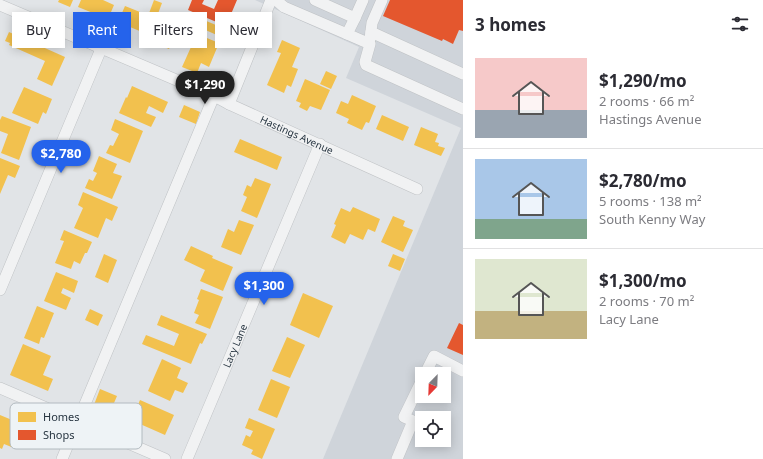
<!DOCTYPE html>
<html lang="en">
<head>
<meta charset="utf-8">
<style>
  :root { --surface:#fff; --page:#f2f2f3; --text:#2b2b33; --muted:#7c7c81; --line:#e1e1e2; --accent:#2563eb }
  body { margin:0; font-family:"Noto Sans",sans-serif; background:var(--page); color:var(--text); height:100vh; display:flex; flex-direction:column; font-size:15px; white-space:nowrap }
  * { box-sizing:border-box; margin:0 }
  p { font-size:13px; color:var(--muted) }
  .icon { flex:none; width:22px; height:22px; fill:none; stroke:currentColor; stroke-width:2; stroke-linecap:round; stroke-linejoin:round }
  .map { position:relative; flex:1; overflow:hidden }
  .side { display:flex; flex-direction:column; background:var(--surface); width:300px }
  .side>* { flex:none }
  .guide { position:absolute; left:12px; top:12px; width:380px; height:36px; display:flex; gap:8px }
  .needle { width:26px; rotate:203deg }
  .tools { position:absolute; left:415px; top:367px; display:grid; gap:8px }
  .tools a { display:grid; place-items:center; width:36px; height:36px; border-radius:0px; background:var(--surface); box-shadow:0 2px 10px #0003; font-size:20px }
  .price { position:absolute; translate:-50% -34px; padding:0 9px; border-radius:14px; background:var(--accent); color:#fff; font-size:13px; line-height:26px; filter:drop-shadow(0 1px 2px #0008) }
  .price::after { content:''; position:absolute; left:50%; top:24px; width:12px; height:9px; margin-left:-6px; background:inherit; clip-path:polygon(0 0,100% 0,50% 100%) }
  .price.selected { background:#222; color:#fff }
  ul { padding:0; list-style:none }
  li { display:flex; align-items:center; gap:12px; height:100px; padding:0 12px }
  li+li { border-top:1px solid var(--line) }
  li span { display:grid; place-items:center; flex:none; width:112px; height:80px; border-radius:0px; color:#555 }
  li>.icon { margin-inline-start:auto }
  span .icon { width:48px; height:48px; fill:#fffc; stroke-width:1 }
  li b { font-size:17px }
  h2 { display:flex; justify-content:space-between; align-items:center; height:48px; padding:0 12px; font-size:17px }
  .tag { padding:0 14px; border-radius:0px; background:var(--surface); box-shadow:0 2px 10px #0003; font-size:14px; line-height:36px }
  .tag.selected { background:var(--accent); color:#fff }
  main { display:flex; flex:1; min-height:0 }
  .map>svg:first-child { display:block }
  .built { fill:#cfd4da; fill-rule:evenodd }
  .homes { fill:#f2c14e }
  .shops { fill:#e4572e }
  .lines { fill:none; stroke-linecap:round; stroke-linejoin:round }
  .minor-casing { stroke:#bfc2c5; stroke-width:12 }
  .minor { stroke:#f1f2f3; stroke-width:11 }
  .labels { text-anchor:middle; dominant-baseline:central; stroke-width:4; stroke-linejoin:round; paint-order:stroke }
  .street-label { font-size:10px; fill:#273541; stroke:#eef3f6 }
  .key { fill:#eef3f6; stroke:#b2bac0; stroke-width:1 }
  .key-label { font-size:11px; fill:#273541 }
</style>
</head>
<body>
<main>
<div class="map">
<svg width="463" height="459" viewBox="0 0 463 459">
  <rect width="100%" height="100%" fill="#e1e4e7"/>
  <path class="built" d="M 255,0 L 463,0 L 463,459 L 323,459 L 461,128 L 346,78 L 359,47 ZM 422,374 L 444,374 L 444,396 L 422,396 ZM 422,418 L 444,418 L 444,440 L 422,440 Z"/>
  <path class="homes" d="M 59,0 L 73,0 L 70,7 L 58,2 Z
    M 81,0 L 103,0 L 114,5 L 108,19 L 78,7 Z
    M 154,0 L 162,3 L 156,19 L 148,16 Z
    M 125,6 L 140,12 L 139,15 L 177,31 L 169,49 L 152,42 L 154,37 L 118,22 Z
    M 204,20 L 223,28 L 219,36 L 201,28 Z
    M 9,32 L 65,57 L 52,86 L 37,79 L 45,61 L 9,45 L 10,43 L 5,41 Z
    M 202,36 L 219,43 L 209,67 L 201,63 L 197,73 L 182,67 L 191,47 L 188,46 L 190,40 L 199,44 Z
    M 282,40 L 300,48 L 292,67 L 298,69 L 291,87 L 287,85 L 284,93 L 267,85 L 281,53 L 277,52 Z
    M 326,71 L 337,76 L 331,89 L 320,84 Z
    M 305,79 L 330,90 L 321,110 L 310,106 L 307,111 L 299,107 L 301,103 L 296,101 Z
    M 132,86 L 168,102 L 163,113 L 149,106 L 146,113 L 156,117 L 151,127 L 119,113 L 126,97 L 127,98 Z
    M 24,87 L 52,99 L 46,114 L 43,112 L 38,124 L 12,113 Z
    M 352,95 L 376,106 L 369,123 L 366,122 L 362,130 L 347,123 L 349,119 L 336,113 L 341,101 L 348,104 Z
    M 184,105 L 200,112 L 196,124 L 179,117 Z
    M 382,115 L 409,127 L 403,141 L 376,129 Z
    M 2,116 L 31,127 L 19,160 L 1,153 L 8,134 L 0,131 L 0,120 Z
    M 115,119 L 143,131 L 130,163 L 106,153 L 110,145 L 113,146 L 119,134 L 111,130 Z
    M 421,127 L 438,134 L 435,142 L 439,143 L 438,146 L 445,148 L 441,156 L 414,145 Z
    M 240,139 L 282,157 L 277,170 L 234,152 Z
    M 99,156 L 117,164 L 113,173 L 122,176 L 112,199 L 85,188 L 89,179 L 93,181 L 97,173 L 93,171 Z
    M 0,158 L 20,166 L 15,178 L 8,175 L 0,194 Z
    M 255,178 L 271,184 L 257,218 L 241,211 L 247,197 L 243,195 L 247,185 L 251,187 Z
    M 83,192 L 118,207 L 112,221 L 106,218 L 98,238 L 74,228 L 83,208 L 78,205 Z
    M 353,207 L 380,219 L 375,232 L 368,229 L 363,240 L 350,234 L 345,244 L 331,237 L 336,225 L 334,224 L 341,208 L 350,212 Z
    M 393,216 L 405,221 L 403,226 L 413,230 L 403,252 L 381,242 Z
    M 239,220 L 254,225 L 241,255 L 221,247 L 228,229 L 234,232 Z
    M 64,230 L 92,242 L 87,253 L 85,253 L 80,264 L 74,261 L 71,269 L 55,263 L 64,241 L 60,240 Z
    M 191,246 L 213,256 L 212,258 L 233,267 L 223,291 L 200,281 L 205,270 L 184,260 Z
    M 104,254 L 117,260 L 108,283 L 95,277 Z
    M 393,254 L 405,259 L 400,271 L 388,266 Z
    M 56,272 L 78,281 L 74,293 L 63,288 L 61,293 L 71,298 L 66,310 L 44,301 Z
    M 201,289 L 223,297 L 210,329 L 195,323 L 199,315 L 194,313 L 199,300 L 197,299 Z
    M 303,293 L 333,306 L 319,338 L 290,325 Z
    M 37,306 L 54,313 L 44,338 L 41,337 L 39,344 L 24,338 Z
    M 90,309 L 103,315 L 98,326 L 85,320 Z
    M 161,315 L 207,334 L 202,344 L 200,343 L 191,364 L 142,344 L 146,335 L 174,346 L 179,334 L 157,325 Z
    M 287,337 L 305,345 L 290,378 L 272,371 Z
    M 23,344 L 51,356 L 43,375 L 53,379 L 48,391 L 10,375 Z
    M 162,359 L 181,368 L 177,378 L 188,383 L 183,393 L 175,390 L 170,401 L 148,391 Z
    M 271,379 L 290,387 L 277,418 L 258,410 Z
    M 100,389 L 117,396 L 111,410 L 108,409 L 106,415 L 92,410 Z
    M 140,400 L 174,415 L 165,435 L 131,420 Z
    M 0,415 L 48,435 L 43,447 L 18,437 L 14,448 L 4,444 L 2,449 L 0,448 Z
    M 249,418 L 275,429 L 262,459 L 251,454 L 253,450 L 242,445 L 246,435 L 250,437 L 253,431 L 245,428 Z"/>
  <path class="shops" d="M 192,0 L 204,0 L 202,4 L 214,9 L 218,0 L 237,0 L 226,26 L 188,10 Z
    M 390,0 L 463,0 L 463,31 L 459,30 L 453,44 L 443,39 L 442,41 L 383,16 Z
    M 459,323 L 463,325 L 463,355 L 447,348 Z"/>
  <g class="lines">
    <g class="minor-casing">
      <g id="minor">
        <path d="M 276,0 L 284,7 L 347,34"/>
        <path d="M 315,0 L 355,18 L 363,0"/>
        <path id="s1" d="M 0,5 L 214,96 L 229,104 L 417,189"/>
        <path d="M 355,18 L 347,34 L 370,44 L 365,62 L 366,65 L 463,109"/>
        <path d="M 371,32 L 463,74"/>
        <path d="M 370,39 L 372,23 L 382,0"/>
        <path d="M 229,104 L 271,0"/>
        <path d="M 0,290 L 101,49"/>
        <path d="M 425,374 L 434,356 L 463,371"/>
        <path d="M 0,388 L 165,459"/>
        <path d="M 62,459 L 214,96"/>
        <path id="s2" d="M 187,459 L 320,144"/>
        <path d="M 397,459 L 413,421 L 404,417 L 422,380"/>
      </g>
    </g>
    <use href="#minor" class="minor"/>
  </g>
  <g class="labels">
    <g class="street-label">
      <text stroke="none"><textPath href="#s1" startOffset="324">Hastings Avenue</textPath></text>
      <text stroke="none"><textPath href="#s2" startOffset="123">Lacy Lane</textPath></text>
    </g>
  </g>
  <rect x="10" y="403" width="132" height="46" rx="6" class="key"/>
  <rect x="18" y="412" width="18" height="10" fill="#f2c14e"/>
  <rect x="18" y="430" width="18" height="10" fill="#e4572e"/>
  <g class="key-label">
    <text x="43" y="421">Homes</text>
    <text x="43" y="439">Shops</text>
  </g>
</svg>
<div class="tools">
<a><svg class="needle" viewBox="-14 -14 28 28"><path d="M0-13l5 13h-10z" fill="#e53935"/><path d="M0 13l5-13h-10z" fill="#7c7c81"/></svg></a>
<a><svg class="icon" aria-label="locate" viewBox="0 0 24 24"><circle cx="12" cy="12" r="6"/><path d="M12 2v4M12 18v4M2 12h4M18 12h4"/></svg></a>
</div>
<b class="price selected" style="left:205px;top:105px">$1,290</b>
<b class="price" style="left:61px;top:174px">$2,780</b>
<b class="price" style="left:264px;top:306px">$1,300</b>
<div class="guide">
<a class="tag">Buy</a>
<a class="tag selected">Rent</a>
<a class="tag">Filters</a>
<a class="tag">New</a>
</div>
</div>
<section class="side">
<h2>3 homes<svg class="icon" aria-label="filters" viewBox="0 0 24 24"><path d="M4 7h16M4 17h16"/><circle cx="9" cy="7" r="2"/><circle cx="15" cy="17" r="2"/></svg></h2>
<ul>
<li><span style="background:linear-gradient(#f6c9c9 65%,#9aa5b1 0)"><svg class="icon" aria-label="home" viewBox="0 0 24 24"><path d="M3 11l9-7 9 7M6 9v11h12V9"/></svg></span><div><b>$1,290/mo</b><p>2 rooms · 66 m²</p><p>Hastings Avenue</p></div></li>
<li><span style="background:linear-gradient(#a9c7e8 75%,#7fa58c 0)"><svg class="icon" aria-label="home" viewBox="0 0 24 24"><path d="M3 11l9-7 9 7M6 9v11h12V9"/></svg></span><div><b>$2,780/mo</b><p>5 rooms · 138 m²</p><p>South Kenny Way</p></div></li>
<li><span style="background:linear-gradient(#dfe7d0 65%,#c2b280 0)"><svg class="icon" aria-label="home" viewBox="0 0 24 24"><path d="M3 11l9-7 9 7M6 9v11h12V9"/></svg></span><div><b>$1,300/mo</b><p>2 rooms · 70 m²</p><p>Lacy Lane</p></div></li>
</ul>
</section>
</main>
</body>
</html>
